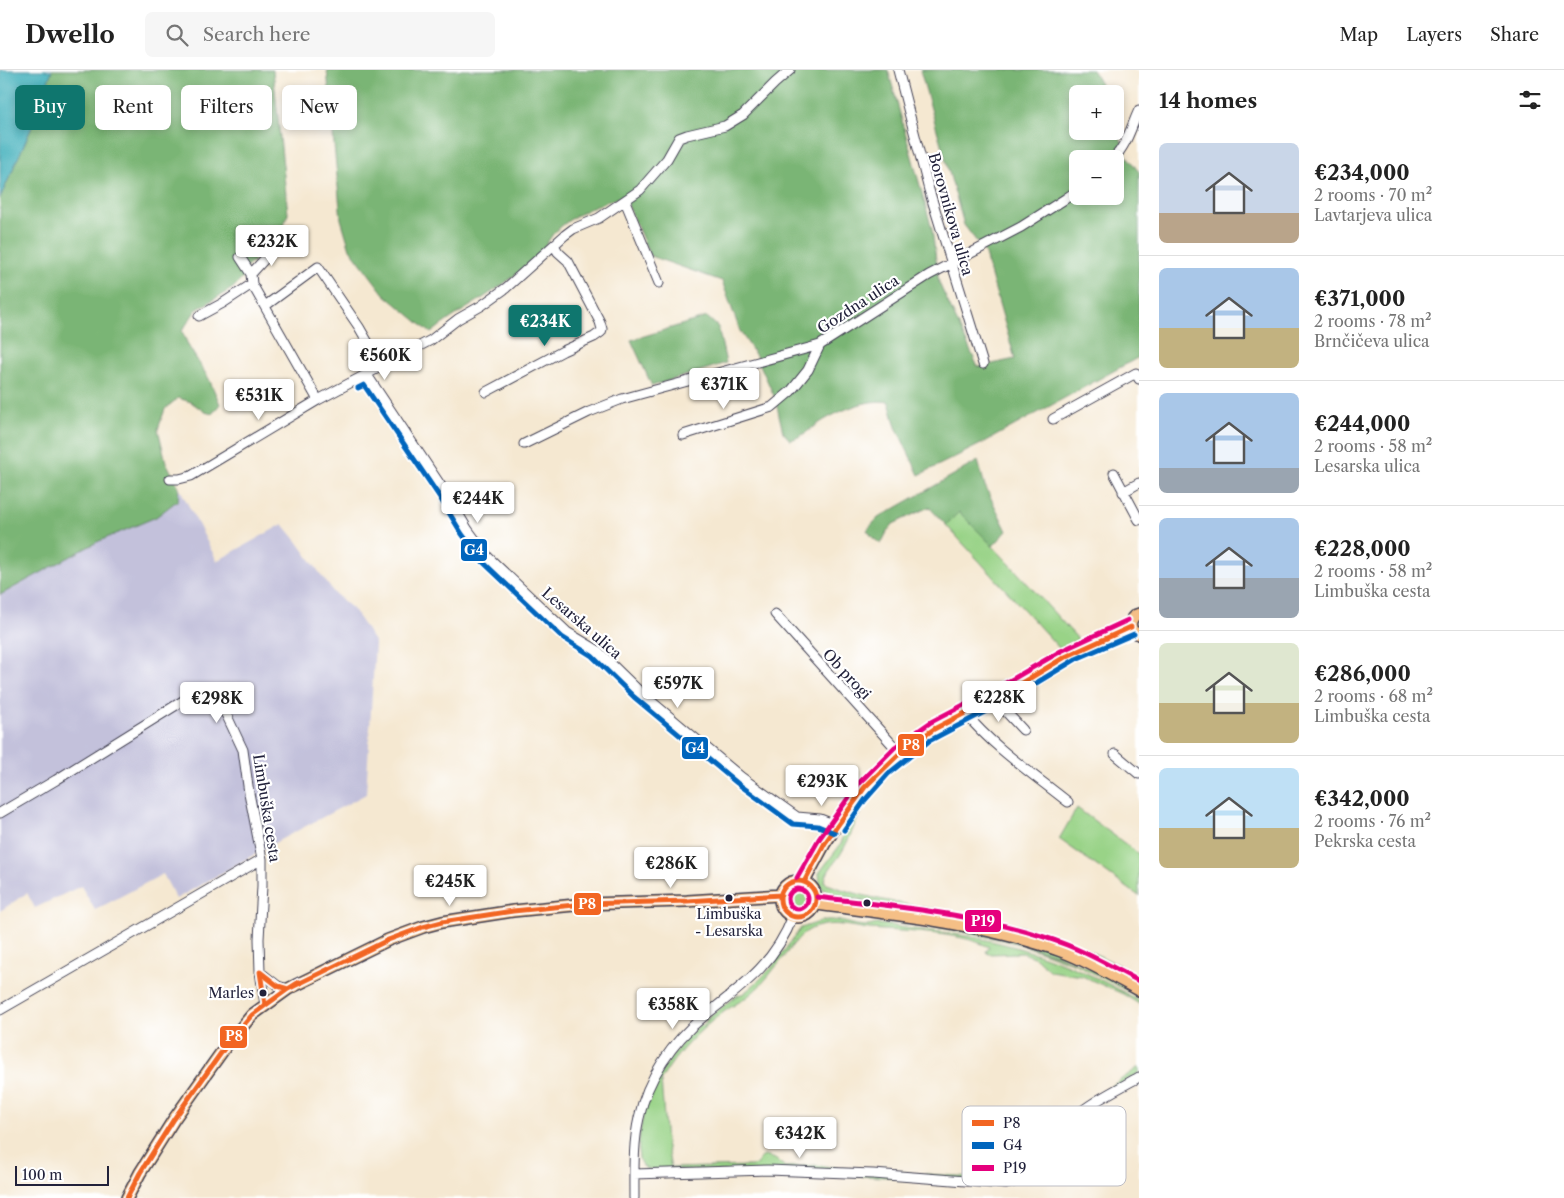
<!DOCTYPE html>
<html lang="en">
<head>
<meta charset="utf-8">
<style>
  :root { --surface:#fff; --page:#f6f6f6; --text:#222; --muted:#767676; --line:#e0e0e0; --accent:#0f766e }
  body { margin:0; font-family:"Libre Caslon Text",serif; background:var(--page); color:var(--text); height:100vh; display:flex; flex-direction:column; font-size:19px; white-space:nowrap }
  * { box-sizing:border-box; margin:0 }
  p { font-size:16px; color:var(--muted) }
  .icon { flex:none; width:28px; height:28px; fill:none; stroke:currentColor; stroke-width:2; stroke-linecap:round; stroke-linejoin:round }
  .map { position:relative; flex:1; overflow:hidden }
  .details { display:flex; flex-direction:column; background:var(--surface); width:425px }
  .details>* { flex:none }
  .top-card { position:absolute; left:15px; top:15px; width:475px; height:45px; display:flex; gap:10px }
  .tools { position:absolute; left:1069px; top:15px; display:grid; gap:10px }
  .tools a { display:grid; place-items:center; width:55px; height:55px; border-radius:8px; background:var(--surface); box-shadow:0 2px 8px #0003; font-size:25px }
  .scale { position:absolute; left:15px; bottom:12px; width:94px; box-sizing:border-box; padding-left:5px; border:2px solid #22223b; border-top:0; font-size:14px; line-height:18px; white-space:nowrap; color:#22223b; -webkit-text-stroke:4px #fff; paint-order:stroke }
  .price { position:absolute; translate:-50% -42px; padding:0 11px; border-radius:5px; background:#fff; color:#222; font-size:16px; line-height:32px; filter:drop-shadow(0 1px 2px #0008) }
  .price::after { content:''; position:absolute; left:50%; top:30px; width:15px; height:11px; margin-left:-8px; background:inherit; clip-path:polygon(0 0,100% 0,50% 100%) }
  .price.selected { background:var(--accent); color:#fff }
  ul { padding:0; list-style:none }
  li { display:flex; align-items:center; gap:15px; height:125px; padding:0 20px }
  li+li { border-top:1px solid var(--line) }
  li span { display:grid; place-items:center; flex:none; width:140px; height:100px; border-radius:8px; color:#555 }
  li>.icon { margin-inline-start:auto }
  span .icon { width:60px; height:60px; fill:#fffc; stroke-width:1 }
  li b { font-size:21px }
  h2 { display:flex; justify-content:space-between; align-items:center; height:60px; padding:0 20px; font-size:21px }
  .chip { padding:0 18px; border-radius:8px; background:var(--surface); box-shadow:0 2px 8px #0003; font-size:18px; line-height:45px }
  .chip.selected { background:var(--accent); color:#fff }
  header { display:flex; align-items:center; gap:30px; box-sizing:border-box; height:70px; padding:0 25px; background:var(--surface); border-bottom:1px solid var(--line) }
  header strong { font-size:24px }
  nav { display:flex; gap:28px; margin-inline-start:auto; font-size:18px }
  .search { width:350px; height:45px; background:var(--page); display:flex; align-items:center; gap:12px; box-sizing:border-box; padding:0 18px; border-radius:8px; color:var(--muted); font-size:19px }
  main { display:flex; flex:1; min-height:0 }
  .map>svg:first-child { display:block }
  .industrial { fill:#c3c1db }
  .green { fill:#99d387; stroke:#5e7a61 }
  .forest { fill:#7ab574; stroke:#4e6c58; fill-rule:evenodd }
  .water { fill:#3eaeba; stroke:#30687a }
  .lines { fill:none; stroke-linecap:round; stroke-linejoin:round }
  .minor-casing { stroke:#424052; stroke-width:11 }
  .major-casing { stroke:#424052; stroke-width:14 }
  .minor { stroke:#fff; stroke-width:9 }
  .major { stroke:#f5bf86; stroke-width:11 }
  .bus-1-casing { stroke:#fff; stroke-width:9 }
  .bus-2-casing { stroke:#fff; stroke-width:9 }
  .bus-3-casing { stroke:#fff; stroke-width:9 }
  .bus-1 { stroke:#f26522; stroke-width:5 }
  .bus-2 { stroke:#0065bd; stroke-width:5 }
  .bus-3 { stroke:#e5007d; stroke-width:5 }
  .bus-dot { fill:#22223b; stroke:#fff; stroke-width:2 }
  .labels { text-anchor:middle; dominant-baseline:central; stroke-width:4.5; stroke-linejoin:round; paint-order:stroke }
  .bus-label { font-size:14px; fill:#22223b; stroke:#fff }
  .street-label { font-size:15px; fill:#22223b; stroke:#fff }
  .key { fill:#fff; stroke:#bdbdc4; stroke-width:1 }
  .key-label { font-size:14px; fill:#22223b }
  .line-badge { stroke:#fff; stroke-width:2 }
  .badge-label { font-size:14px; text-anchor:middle; font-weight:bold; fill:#fff }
</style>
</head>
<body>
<header>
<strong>Dwello</strong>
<div class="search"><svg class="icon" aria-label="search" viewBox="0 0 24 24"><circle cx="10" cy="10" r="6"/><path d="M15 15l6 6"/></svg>Search here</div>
<nav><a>Map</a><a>Layers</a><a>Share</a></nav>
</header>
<main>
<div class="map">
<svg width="1139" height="1128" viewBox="0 0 1139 1128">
  <rect width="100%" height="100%" fill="#fff"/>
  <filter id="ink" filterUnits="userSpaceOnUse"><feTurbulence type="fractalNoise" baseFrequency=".02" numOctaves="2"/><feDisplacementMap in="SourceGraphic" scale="10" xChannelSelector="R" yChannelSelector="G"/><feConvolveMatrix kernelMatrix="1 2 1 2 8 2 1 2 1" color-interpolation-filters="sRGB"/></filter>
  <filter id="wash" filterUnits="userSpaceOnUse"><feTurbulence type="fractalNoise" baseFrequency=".0096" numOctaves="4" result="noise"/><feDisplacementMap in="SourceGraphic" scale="20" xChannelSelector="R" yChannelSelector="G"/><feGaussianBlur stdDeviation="1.12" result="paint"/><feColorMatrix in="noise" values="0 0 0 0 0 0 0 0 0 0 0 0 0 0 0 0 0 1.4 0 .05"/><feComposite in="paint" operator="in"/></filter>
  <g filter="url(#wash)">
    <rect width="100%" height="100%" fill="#f5e8d1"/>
    <path class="industrial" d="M 179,417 L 217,491 L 283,454 L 297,471 L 334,523 L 353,539 L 375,573 L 366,724 L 278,771 L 176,829 L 163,804 L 95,840 L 81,816 L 35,838 L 27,823 L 0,841 L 0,525 L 97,472 L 156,447 L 178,430 Z"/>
    <path class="green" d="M 959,441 L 1007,491 L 1078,569 L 1060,579 L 946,455 Z
      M 869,723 L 872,726 C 857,741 852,767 840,785 C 834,794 826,801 825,812 L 827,814 C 874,832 926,837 976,846 C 1032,856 1089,878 1139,906 L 1139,909 L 1115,896 L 1084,883 L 1016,860 L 829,823 L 824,820 L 820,815 L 819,803 L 841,774 L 846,758 Z
      M 1077,738 L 1139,784 L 1139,826 L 1059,769 Z
      M 796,819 L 803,822 L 811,832 L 807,838 L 797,839 L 785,828 L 789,822 Z
      M 831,825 L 912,842 L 1080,885 L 1109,897 L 1139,912 L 1139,914 L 1109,898 L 878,836 L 831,827 Z
      M 826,850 C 843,849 852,856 867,856 C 871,856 875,854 878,854 C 889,854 901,858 912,859 C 996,866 1067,888 1139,931 L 1139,934 L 1123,924 L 1082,906 L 1050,901 L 1036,888 L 1023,883 L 989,884 L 986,882 L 989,877 C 958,861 903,862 869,859 C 851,857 835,851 816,857 C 797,863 787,885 774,899 C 768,907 761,915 753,922 C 745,929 734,935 725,941 C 700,959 676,983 661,1010 L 666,1072 L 671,1098 L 752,1096 L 757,1095 L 760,1089 L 764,1086 L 775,1089 L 785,1097 L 817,1095 L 847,1099 L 1005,1109 L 1015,1107 L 1025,1100 L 1069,1046 L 1139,997 L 1139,1003 L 1090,1032 L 1027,1101 L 1009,1111 L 647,1099 C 636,1093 639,1082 639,1072 C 643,1023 666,989 699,955 L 703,956 L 706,953 L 706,950 L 736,926 L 744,923 L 756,913 L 772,897 L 801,858 Z
      M 878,851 L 947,857 L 1001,867 L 1062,887 L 1088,897 L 1139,925 L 1139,927 L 1076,894 L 1017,873 L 947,859 Z"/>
    <path class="forest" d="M 52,0 L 273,0 L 288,144 L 280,165 L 246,198 L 245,206 L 233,218 L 196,240 L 182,261 L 189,277 L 209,309 L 220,334 L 212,344 L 205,342 L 191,332 L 178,328 L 165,339 L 158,359 L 166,392 L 179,417 L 178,430 L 156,447 L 97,472 L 0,525 L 0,128 L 31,59 Z
      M 327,0 L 888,0 L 932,159 L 939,213 L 978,297 L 1015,289 L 984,181 L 964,155 L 920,0 L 1092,0 L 1098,9 L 1104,24 L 1078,24 L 1078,61 L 1115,61 L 1115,53 L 1127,86 L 1139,102 L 1139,287 L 983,373 L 919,405 L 896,357 L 889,332 C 867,328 839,341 821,352 C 810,359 802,367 790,370 L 783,362 L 775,328 L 756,286 L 740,261 L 722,211 L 650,186 L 624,126 C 598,134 572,144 553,164 C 549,169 546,175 542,180 C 534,189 523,198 514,206 C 488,227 457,242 431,263 L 384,224 L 350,179 L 341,149 ZM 1078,89 L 1115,89 L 1115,126 L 1078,126 Z
      M 707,247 L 718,257 L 726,293 L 652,316 L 631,270 Z
      M 978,391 L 985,416 L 1007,461 L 993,476 L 959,442 L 946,455 L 929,437 L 893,454 L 887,462 L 881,474 L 873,468 L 867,460 L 878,448 Z"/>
    <path class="water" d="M 0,0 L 52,0 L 31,59 L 0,128 Z"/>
  </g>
  <g filter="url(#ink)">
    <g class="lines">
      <g class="minor-casing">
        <path id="minor" d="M 898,0 L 929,120 L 983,294
          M 1113,89 C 1127,75 1131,57 1139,40
          M 625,131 L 659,213
          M 240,187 L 251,204
          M 252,214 L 251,204 L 281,171 L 292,176
          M 265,236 L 318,197 L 359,257 L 382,297
          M 199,246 L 223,233 L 252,214 L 318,330
          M 367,305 L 445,422 L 468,460 L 488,487 L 567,562 L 597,580 L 639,621 L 741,707 L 797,747 L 820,749 L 838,756
          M 486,322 L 563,281 L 594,267 L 601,262 L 602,259 L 600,252 L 568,191 L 558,182 L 554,175
          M 1053,349 L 1136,303 L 1139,309
          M 683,365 L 772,337 L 791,321 L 808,300 L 820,275
          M 524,374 L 589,342 L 622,329 L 820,275 L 929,205 L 1021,157 L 1065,129 L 1078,120
          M 1114,403 L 1139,450
          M 170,409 L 179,409 L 191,406 L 318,330 L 431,270 L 458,249 L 481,236 L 506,218 L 565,165 L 573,159 L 599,148 L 640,120 L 667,89 L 679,68 L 687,65 L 725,56 L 743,45 L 775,13 L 790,0
          M 1123,422 L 1139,413
          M 775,544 L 900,683
          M 994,629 L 1023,660
          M 965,643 C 994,678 1033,704 1068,732
          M 1115,684 L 1139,704
          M 0,743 L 56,710 L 186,629 L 201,622 L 210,620 L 227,646 L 243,680 L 249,723 L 262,789 L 262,816 L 259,869 L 260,902
          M 265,935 L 260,902 L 278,916 L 288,919
          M 0,940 L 262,789
          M 634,1104 L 768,1100 L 873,1104 L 1006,1114 L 1017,1111 L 1025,1107 C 1042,1089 1052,1066 1071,1050 C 1091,1032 1116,1020 1139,1007
          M 634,1128 C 634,1101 633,1074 639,1048 C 647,1009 672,972 703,947 C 741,917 775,894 793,846"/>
      </g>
      <g class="major-casing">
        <path id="major" d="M 1139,544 C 1131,546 1129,553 1132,561 L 1139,564
          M780 829a18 18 0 1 1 36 0a18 18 0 1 1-36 0Z
          M 804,812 L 825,773 L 845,744 L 865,717 L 900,683 L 934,659 L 1010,620 L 1065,587 L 1131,557
          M 816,834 C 897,844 986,854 1064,882 C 1090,892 1115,907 1139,920
          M 127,1128 L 140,1103 L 174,1049 L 226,976 L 252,945 L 288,919 L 388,870 L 423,857 L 442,852 L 513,841 L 585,834 L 687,831 L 781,825"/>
      </g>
      <use href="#minor" class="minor"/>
      <use href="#major" class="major"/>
      <g class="bus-1-casing">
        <path id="bus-1" d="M780 829a18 18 0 1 1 36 0a18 18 0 1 1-36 0Z
          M 804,812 L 825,773 L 865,717 L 900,683 L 934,659 L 1010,620 L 1065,587 L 1131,557
          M 265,935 L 260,902 L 278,916 L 288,919 L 299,912
          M 127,1128 L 140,1103 L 174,1049 L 226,976 L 252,945 L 288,919 L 388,870 L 423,857 L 442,852 L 513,841 L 585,834 L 687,831 L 781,825"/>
      </g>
      <g class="bus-2-casing">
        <path id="bus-2" d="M 358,318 L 364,315 L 439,426 L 462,464 L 483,492 L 562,567 L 592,586 L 634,627 L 737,713 L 793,754 L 818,756 L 835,763
          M 844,760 L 865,730 L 888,704 L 929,671 L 1013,627 L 1076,589 L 1134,564"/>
      </g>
      <g class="bus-3-casing">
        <path id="bus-3" d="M 797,808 L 819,769 L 859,713 L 895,677 L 931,652 L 1006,613 L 1061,581 L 1128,550
          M788 829a10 10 0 1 1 20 0a10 10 0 1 1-20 0Z
          M 817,827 C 901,837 988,845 1067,875 C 1092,885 1116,899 1139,911"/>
      </g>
      <use href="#bus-1" class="bus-1"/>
      <use href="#bus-2" class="bus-2"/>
      <use href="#bus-3" class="bus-3"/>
    </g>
  </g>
  <g class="bus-dot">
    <circle cx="729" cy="828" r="4.5"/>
    <circle cx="867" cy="833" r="4.5"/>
    <circle cx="263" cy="923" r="4.5"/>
  </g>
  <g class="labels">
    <g class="bus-label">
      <text x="729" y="844">Limbuška<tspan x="729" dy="17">- Lesarska</tspan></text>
      <text x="254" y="923" text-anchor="end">Marles</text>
    </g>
    <g class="street-label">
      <text transform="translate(951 144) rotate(74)">Borovnikova ulica</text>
      <text transform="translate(858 234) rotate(-33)">Gozdna ulica</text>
      <text transform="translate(582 553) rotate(41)">Lesarska ulica</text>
      <text transform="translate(847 604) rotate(47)">Ob progi</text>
      <text transform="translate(267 738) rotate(81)">Limbuška cesta</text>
    </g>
  </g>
  <rect x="962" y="1036" width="164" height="80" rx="8" class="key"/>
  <rect x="972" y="1050" width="22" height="6" fill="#f26522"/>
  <rect x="972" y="1072" width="22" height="7" fill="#0065bd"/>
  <rect x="972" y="1095" width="22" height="6" fill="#e5007d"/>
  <g class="key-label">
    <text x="1003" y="1058">P8</text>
    <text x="1003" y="1080">G4</text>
    <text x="1003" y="1103">P19</text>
  </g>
  <g class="line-badge">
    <rect x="460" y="468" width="28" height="24" rx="5" fill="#0065bd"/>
    <rect x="897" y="663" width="28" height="24" rx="5" fill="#f26522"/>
    <rect x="681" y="666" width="28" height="24" rx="5" fill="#0065bd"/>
    <rect x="573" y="822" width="29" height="24" rx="5" fill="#f26522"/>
    <rect x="964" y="839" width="38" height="24" rx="5" fill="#e5007d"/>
    <rect x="219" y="955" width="29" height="24" rx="5" fill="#f26522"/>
  </g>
  <g class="badge-label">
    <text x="474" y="485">G4</text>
    <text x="911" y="680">P8</text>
    <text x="695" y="683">G4</text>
    <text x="587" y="839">P8</text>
    <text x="983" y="856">P19</text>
    <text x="234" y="971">P8</text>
  </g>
</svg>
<div class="tools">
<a>+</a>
<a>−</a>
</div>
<div class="scale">100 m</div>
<b class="price" style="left:272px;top:197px">€232K</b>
<b class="price selected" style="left:545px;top:277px">€234K</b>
<b class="price" style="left:385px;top:311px">€560K</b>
<b class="price" style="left:724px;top:340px">€371K</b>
<b class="price" style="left:259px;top:351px">€531K</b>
<b class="price" style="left:478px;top:454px">€244K</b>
<b class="price" style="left:678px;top:639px">€597K</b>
<b class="price" style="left:999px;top:653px">€228K</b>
<b class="price" style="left:217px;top:654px">€298K</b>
<b class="price" style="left:822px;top:737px">€293K</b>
<b class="price" style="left:671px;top:819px">€286K</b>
<b class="price" style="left:450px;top:837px">€245K</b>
<b class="price" style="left:673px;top:960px">€358K</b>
<b class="price" style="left:800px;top:1089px">€342K</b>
<div class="top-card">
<a class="chip selected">Buy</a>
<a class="chip">Rent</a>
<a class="chip">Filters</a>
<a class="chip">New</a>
</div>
</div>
<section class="details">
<h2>14 homes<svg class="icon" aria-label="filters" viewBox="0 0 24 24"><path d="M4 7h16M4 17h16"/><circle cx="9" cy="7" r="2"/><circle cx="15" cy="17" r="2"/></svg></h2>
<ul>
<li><span style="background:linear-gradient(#c9d6e8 70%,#b9a48a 0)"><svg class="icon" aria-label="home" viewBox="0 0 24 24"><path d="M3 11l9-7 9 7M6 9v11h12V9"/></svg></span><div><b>€234,000</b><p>2 rooms · 70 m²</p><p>Lavtarjeva ulica</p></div></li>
<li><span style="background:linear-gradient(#a9c7e8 60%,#c2b280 0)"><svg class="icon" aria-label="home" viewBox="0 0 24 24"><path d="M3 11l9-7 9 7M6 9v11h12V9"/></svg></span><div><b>€371,000</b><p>2 rooms · 78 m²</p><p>Brnčičeva ulica</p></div></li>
<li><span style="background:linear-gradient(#a9c7e8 75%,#9aa5b1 0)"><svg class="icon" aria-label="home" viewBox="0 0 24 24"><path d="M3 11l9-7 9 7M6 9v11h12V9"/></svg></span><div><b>€244,000</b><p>2 rooms · 58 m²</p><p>Lesarska ulica</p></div></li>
<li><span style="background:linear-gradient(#a9c7e8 60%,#9aa5b1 0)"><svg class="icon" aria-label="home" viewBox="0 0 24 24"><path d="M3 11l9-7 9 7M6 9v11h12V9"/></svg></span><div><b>€228,000</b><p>2 rooms · 58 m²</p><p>Limbuška cesta</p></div></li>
<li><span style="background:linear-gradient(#dfe7d0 60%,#c2b280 0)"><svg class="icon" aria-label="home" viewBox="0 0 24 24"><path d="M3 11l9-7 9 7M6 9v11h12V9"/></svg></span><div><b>€286,000</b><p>2 rooms · 68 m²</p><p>Limbuška cesta</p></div></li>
<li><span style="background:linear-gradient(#bfe0f5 60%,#c2b280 0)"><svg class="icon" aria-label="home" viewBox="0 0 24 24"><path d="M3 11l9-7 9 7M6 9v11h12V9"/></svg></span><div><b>€342,000</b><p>2 rooms · 76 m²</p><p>Pekrska cesta</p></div></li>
</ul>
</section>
</main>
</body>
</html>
